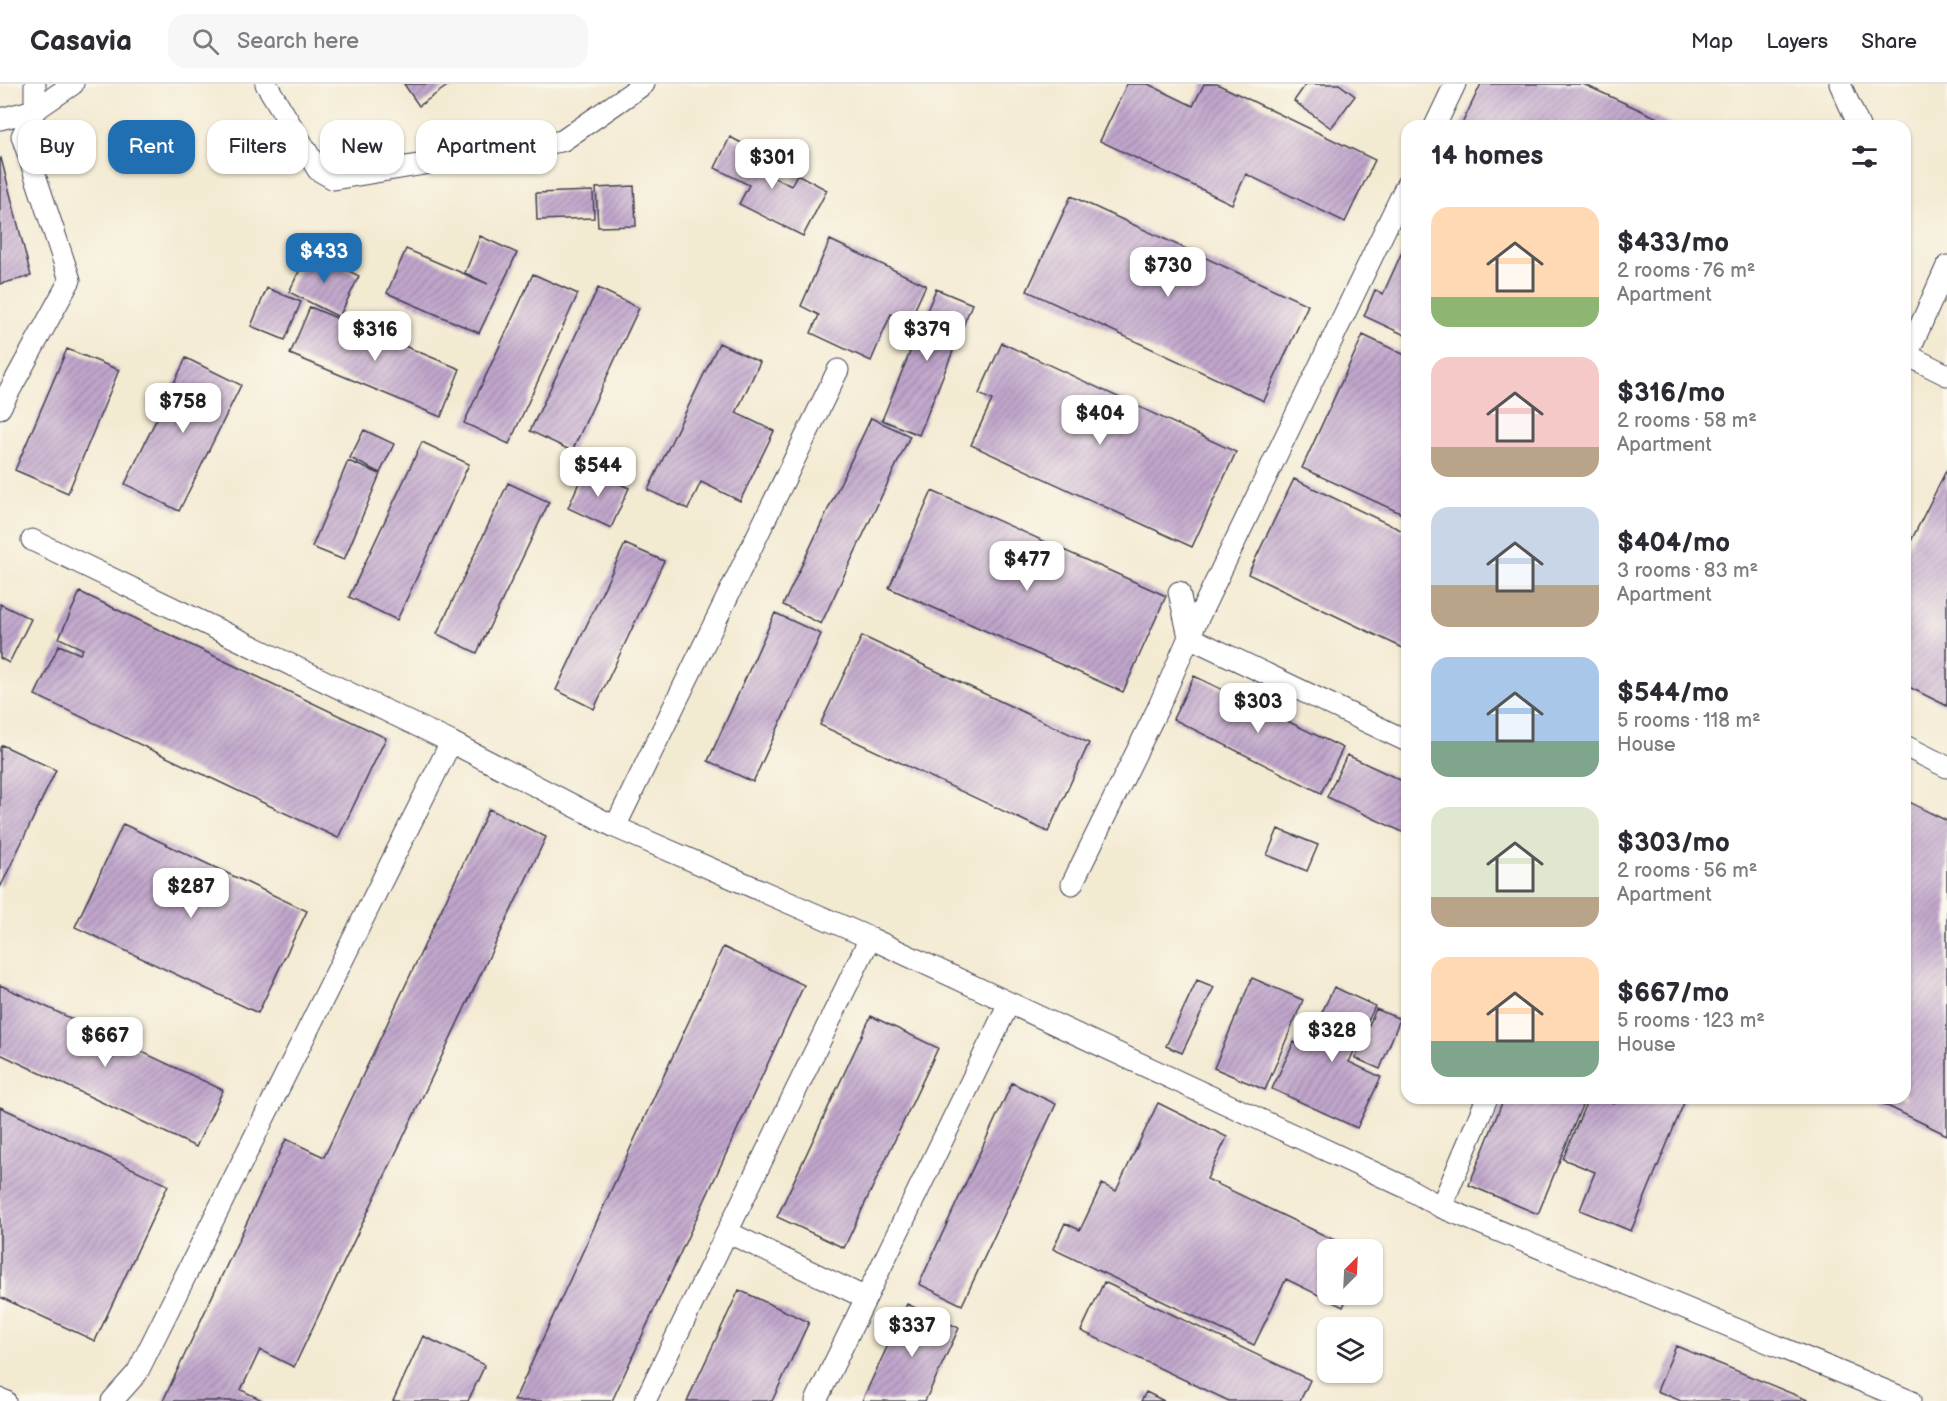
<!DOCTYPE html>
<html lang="en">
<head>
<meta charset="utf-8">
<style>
  :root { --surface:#fff; --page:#f7f7f7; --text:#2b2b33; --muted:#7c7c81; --line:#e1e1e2; --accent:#1f6fb2 }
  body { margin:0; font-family:"Balsamiq Sans",sans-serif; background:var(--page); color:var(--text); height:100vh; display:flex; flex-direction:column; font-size:22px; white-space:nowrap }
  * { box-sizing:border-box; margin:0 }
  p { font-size:20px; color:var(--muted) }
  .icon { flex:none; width:33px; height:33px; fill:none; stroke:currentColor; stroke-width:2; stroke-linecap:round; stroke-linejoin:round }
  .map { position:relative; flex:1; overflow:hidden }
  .side { position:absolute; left:1401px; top:36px; width:510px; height:984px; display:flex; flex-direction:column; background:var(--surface); border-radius:18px; box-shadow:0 2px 4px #0004 }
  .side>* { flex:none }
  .guide { position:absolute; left:18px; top:36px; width:570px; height:54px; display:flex; gap:12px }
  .needle { width:39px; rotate:24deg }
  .tools { position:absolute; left:1317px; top:1155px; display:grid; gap:12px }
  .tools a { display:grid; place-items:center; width:66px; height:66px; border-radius:12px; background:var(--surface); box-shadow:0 2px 4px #0004; font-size:30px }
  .price { position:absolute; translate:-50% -51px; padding:0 14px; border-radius:12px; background:#fff; color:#222; font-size:20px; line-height:39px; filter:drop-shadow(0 2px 3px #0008) }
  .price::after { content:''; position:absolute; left:50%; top:36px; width:18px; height:14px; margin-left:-9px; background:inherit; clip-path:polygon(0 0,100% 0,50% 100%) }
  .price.on { background:var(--accent); color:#fff }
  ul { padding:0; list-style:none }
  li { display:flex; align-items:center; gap:18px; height:150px; padding:0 30px }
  li span { display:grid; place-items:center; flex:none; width:168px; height:120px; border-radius:18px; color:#555 }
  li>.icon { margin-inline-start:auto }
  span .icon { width:72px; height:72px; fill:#fffc; stroke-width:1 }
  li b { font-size:26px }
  h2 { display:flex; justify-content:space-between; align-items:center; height:72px; padding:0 30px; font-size:26px }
  .pill { padding:0 21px; border-radius:18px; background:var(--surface); box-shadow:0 2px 4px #0004; font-size:21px; line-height:54px }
  .pill.on { background:var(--accent); color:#fff }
  header { display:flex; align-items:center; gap:36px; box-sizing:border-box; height:84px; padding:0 30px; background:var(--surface); border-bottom:2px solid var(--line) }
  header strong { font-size:28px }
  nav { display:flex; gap:33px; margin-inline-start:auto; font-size:21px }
  .search { width:420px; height:54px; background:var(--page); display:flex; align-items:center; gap:15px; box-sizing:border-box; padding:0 21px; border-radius:18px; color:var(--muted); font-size:22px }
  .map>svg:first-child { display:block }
  .building { fill:url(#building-hatch) }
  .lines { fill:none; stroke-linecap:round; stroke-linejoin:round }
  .lane-casing { stroke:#414052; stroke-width:23 }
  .lane { stroke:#fff; stroke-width:21 }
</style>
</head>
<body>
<header>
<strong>Casavia</strong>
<div class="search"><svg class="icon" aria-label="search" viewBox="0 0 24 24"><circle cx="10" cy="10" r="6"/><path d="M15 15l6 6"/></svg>Search here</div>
<nav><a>Map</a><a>Layers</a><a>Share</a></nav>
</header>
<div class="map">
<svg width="1947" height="1317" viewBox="0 0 1947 1317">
  <defs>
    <pattern id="building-hatch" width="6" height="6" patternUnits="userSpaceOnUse" patternTransform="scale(1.5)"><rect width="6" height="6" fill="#c1a6cc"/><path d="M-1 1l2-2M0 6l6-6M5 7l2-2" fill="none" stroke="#9c87a7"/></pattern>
  </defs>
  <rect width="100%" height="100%" fill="#fbf7ec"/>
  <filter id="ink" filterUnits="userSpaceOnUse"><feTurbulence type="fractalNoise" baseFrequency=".0167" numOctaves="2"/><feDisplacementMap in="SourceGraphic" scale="12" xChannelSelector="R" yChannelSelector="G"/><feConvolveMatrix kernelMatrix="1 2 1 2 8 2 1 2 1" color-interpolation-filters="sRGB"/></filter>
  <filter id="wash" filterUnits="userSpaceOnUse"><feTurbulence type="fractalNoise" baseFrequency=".008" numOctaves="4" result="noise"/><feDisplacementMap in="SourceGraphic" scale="24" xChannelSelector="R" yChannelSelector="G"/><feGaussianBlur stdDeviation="1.35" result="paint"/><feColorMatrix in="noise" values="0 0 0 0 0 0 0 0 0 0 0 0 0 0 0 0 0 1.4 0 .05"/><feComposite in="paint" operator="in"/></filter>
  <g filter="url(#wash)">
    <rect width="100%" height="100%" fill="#f3ead2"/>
    <g id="blocks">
      <path class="building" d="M 404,0 L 450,0 L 419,22 Z
        M 1127,0 L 1148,0 L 1193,22 L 1204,0 L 1217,0 L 1375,76 L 1345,138 L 1246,90 L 1232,120 L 1100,57 Z
        M 1306,0 L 1339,0 L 1355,12 L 1331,44 L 1294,17 Z
        M 1481,0 L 1583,0 L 1675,42 L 1461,42 Z
        M 730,53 L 757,67 L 750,81 L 791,102 L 797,90 L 827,106 L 803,152 L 739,120 L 749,101 L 715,84 Z
        M 1,74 L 31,192 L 0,200 L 0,75 Z
        M 634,102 L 636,142 L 598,143 L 596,104 Z
        M 593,107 L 594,134 L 537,136 L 536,109 Z
        M 1071,112 L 1308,221 L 1264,317 L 1027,207 Z
        M 480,152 L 517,169 L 479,249 L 387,209 L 406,165 L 488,200 L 465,189 Z
        M 830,156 L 926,201 L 909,238 L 891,230 L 871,277 L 811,249 L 819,231 L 801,222 Z
        M 1407,157 L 1407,252 L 1364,232 L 1375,206 L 1383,210 Z
        M 309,167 L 359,192 L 339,233 L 289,208 Z
        M 533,190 L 578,210 L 509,360 L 464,339 Z
        M 267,204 L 301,218 L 285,256 L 251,242 Z
        M 598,204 L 639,224 L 572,367 L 530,347 Z
        M 936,205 L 972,220 L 919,351 L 882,336 Z
        M 310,223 L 460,285 L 441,333 L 290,270 Z
        M 1363,251 L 1407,272 L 1407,432 L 1302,384 Z
        M 719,259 L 760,278 L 736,329 L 774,347 L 740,417 L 701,398 L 688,425 L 648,406 Z
        M 1002,259 L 1236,368 L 1192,463 L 971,361 L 992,316 L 979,310 Z
        M 67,265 L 119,286 L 68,409 L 15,386 Z
        M 186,274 L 241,301 L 179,427 L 125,400 Z
        M 871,334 L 910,352 L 821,540 L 783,521 Z
        M 364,346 L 394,360 L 380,389 L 350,374 Z
        M 422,358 L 469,380 L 397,536 L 349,513 Z
        M 348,377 L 380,390 L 344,476 L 312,463 Z
        M 585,385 L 629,404 L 611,444 L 568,424 Z
        M 1947,385 L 1947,622 L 1905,601 L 1905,469 Z
        M 1294,395 L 1407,449 L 1407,566 L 1248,490 Z
        M 508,399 L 549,418 L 477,569 L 437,550 Z
        M 932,407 L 1166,512 L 1123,608 L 889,504 Z
        M 625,460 L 664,477 L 594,625 L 556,606 Z
        M 80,508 L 386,654 L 338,754 L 35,611 L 59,561 L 80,570 L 83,565 L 59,554 Z
        M 0,520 L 31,535 L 9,579 L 0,574 Z
        M 775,529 L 821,550 L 753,698 L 708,677 Z
        M 862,552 L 1089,659 L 1048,748 L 820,641 Z
        M 1194,592 L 1343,664 L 1321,709 L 1173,635 Z
        M 2,661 L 56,686 L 0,804 L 0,664 Z
        M 1347,671 L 1407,699 L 1407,750 L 1327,713 Z
        M 1905,716 L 1947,737 L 1947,1051 L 1871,1014 L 1905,1014 Z
        M 489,725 L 546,753 L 294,1283 L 260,1266 L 241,1306 L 264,1317 L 163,1317 L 286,1055 L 324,1073 Z
        M 123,740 L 307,827 L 258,929 L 75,843 Z
        M 1278,745 L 1318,761 L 1307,787 L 1267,771 Z
        M 723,863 L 804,901 L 612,1317 L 514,1317 Z
        M 1252,894 L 1303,916 L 1265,1006 L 1214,984 Z
        M 1197,896 L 1214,903 L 1182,969 L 1166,962 Z
        M 0,901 L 223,1006 L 196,1063 L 0,970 Z
        M 1334,903 L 1375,922 L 1349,978 L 1381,993 L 1357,1044 L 1272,1005 L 1294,958 L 1305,964 Z
        M 1376,925 L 1400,935 L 1380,985 L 1355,974 Z
        M 871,932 L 938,964 L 844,1164 L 777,1133 Z
        M 1012,999 L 1056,1020 L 962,1221 L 919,1200 Z
        M 1504,1014 L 1585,1014 L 1538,1130 L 1469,1101 Z
        M 1588,1014 L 1600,1014 L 1614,1020 L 1617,1014 L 1686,1014 L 1631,1147 L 1580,1126 L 1595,1088 L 1563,1075 Z
        M 1158,1019 L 1227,1053 L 1207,1095 L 1355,1166 L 1328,1166 L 1328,1210 L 1349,1210 L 1343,1223 L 1286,1195 L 1254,1261 L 1053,1165 L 1065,1139 L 1080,1146 L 1102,1100 L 1116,1107 Z
        M 0,1023 L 168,1101 L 95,1257 L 0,1213 Z
        M 1104,1198 L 1310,1296 L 1300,1317 L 1229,1317 L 1081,1247 Z
        M 739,1206 L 809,1238 L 772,1317 L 687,1317 Z
        M 907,1220 L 959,1244 L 925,1317 L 862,1317 Z
        M 423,1252 L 485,1281 L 468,1317 L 393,1317 Z
        M 1676,1262 L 1810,1317 L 1681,1317 L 1657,1307 Z
        M 1146,1308 L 1164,1317 L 1141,1317 Z"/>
    </g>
  </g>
  <g filter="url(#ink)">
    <use href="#blocks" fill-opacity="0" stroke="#414052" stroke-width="1.5"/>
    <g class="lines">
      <g class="lane-casing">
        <path id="lane" d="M 266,0 L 318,86 L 334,95 L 562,57 L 644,0
          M 1840,0 L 1859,42
          M 0,35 L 35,26 L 73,0
          M 1435,42 L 1455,0
          M 1907,271 L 1947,291
          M 1905,276 L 1947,182
          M 0,324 L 70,196 L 22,52 L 35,26 L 35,0
          M 32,456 L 451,658 L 615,743 L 870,854 L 1405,1103 L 1441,1123 L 1910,1317
          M 1179,508 L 1189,553 L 1407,657
          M 1905,662 L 1947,683
          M 615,743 L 838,286
          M 1072,800 L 1159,622 L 1189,553 L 1407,100
          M 1441,1123 L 1487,1014
          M 727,1148 L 866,1214
          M 0,1315 L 5,1317
          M 112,1317 L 137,1289 L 451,658
          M 645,1317 L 870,854
          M 816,1317 L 1009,919"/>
      </g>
      <use href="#lane" class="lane"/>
    </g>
  </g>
</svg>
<div class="tools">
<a><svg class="needle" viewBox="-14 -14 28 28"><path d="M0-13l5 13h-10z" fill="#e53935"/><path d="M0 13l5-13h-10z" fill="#7c7c81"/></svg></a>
<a><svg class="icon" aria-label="layers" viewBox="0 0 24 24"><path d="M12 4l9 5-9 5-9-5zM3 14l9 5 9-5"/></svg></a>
</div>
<b class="price" style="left:772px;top:106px">$301</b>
<b class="price on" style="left:324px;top:200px">$433</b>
<b class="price" style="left:1168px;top:214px">$730</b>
<b class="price" style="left:375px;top:278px">$316</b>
<b class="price" style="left:927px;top:278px">$379</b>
<b class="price" style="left:183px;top:350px">$758</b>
<b class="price" style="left:1100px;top:362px">$404</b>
<b class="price" style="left:598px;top:414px">$544</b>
<b class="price" style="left:1027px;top:508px">$477</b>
<b class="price" style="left:1258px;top:650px">$303</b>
<b class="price" style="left:191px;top:835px">$287</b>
<b class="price" style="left:1332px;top:979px">$328</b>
<b class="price" style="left:105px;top:984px">$667</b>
<b class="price" style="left:912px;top:1274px">$337</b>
<div class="guide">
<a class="pill">Buy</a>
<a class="pill on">Rent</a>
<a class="pill">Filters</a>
<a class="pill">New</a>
<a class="pill">Apartment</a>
</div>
<section class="side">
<h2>14 homes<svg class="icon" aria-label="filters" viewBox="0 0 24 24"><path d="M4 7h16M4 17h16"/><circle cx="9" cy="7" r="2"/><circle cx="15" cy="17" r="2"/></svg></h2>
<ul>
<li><span style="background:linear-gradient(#ffd9b3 75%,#8fb573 0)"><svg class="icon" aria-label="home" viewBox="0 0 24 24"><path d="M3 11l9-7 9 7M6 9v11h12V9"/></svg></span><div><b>$433/mo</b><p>2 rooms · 76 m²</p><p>Apartment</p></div></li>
<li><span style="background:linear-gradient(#f6c9c9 75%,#b9a48a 0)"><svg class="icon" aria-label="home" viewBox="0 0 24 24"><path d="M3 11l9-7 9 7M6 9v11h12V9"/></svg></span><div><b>$316/mo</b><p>2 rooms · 58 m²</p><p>Apartment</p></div></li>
<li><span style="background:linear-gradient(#c9d6e8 65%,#b9a48a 0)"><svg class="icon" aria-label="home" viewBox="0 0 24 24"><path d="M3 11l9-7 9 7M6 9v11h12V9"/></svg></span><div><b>$404/mo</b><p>3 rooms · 83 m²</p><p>Apartment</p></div></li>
<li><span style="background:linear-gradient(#a9c7e8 70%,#7fa58c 0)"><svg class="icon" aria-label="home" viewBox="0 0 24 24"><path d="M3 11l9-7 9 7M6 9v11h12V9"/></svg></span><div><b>$544/mo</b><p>5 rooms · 118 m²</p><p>House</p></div></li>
<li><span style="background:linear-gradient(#dfe7d0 75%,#b9a48a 0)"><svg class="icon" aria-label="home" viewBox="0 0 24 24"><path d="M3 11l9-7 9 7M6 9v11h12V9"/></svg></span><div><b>$303/mo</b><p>2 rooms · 56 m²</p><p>Apartment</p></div></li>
<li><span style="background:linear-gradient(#ffd9b3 70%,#7fa58c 0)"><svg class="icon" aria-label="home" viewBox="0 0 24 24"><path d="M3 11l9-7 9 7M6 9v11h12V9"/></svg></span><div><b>$667/mo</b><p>5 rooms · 123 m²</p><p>House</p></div></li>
</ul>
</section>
</div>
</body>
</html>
